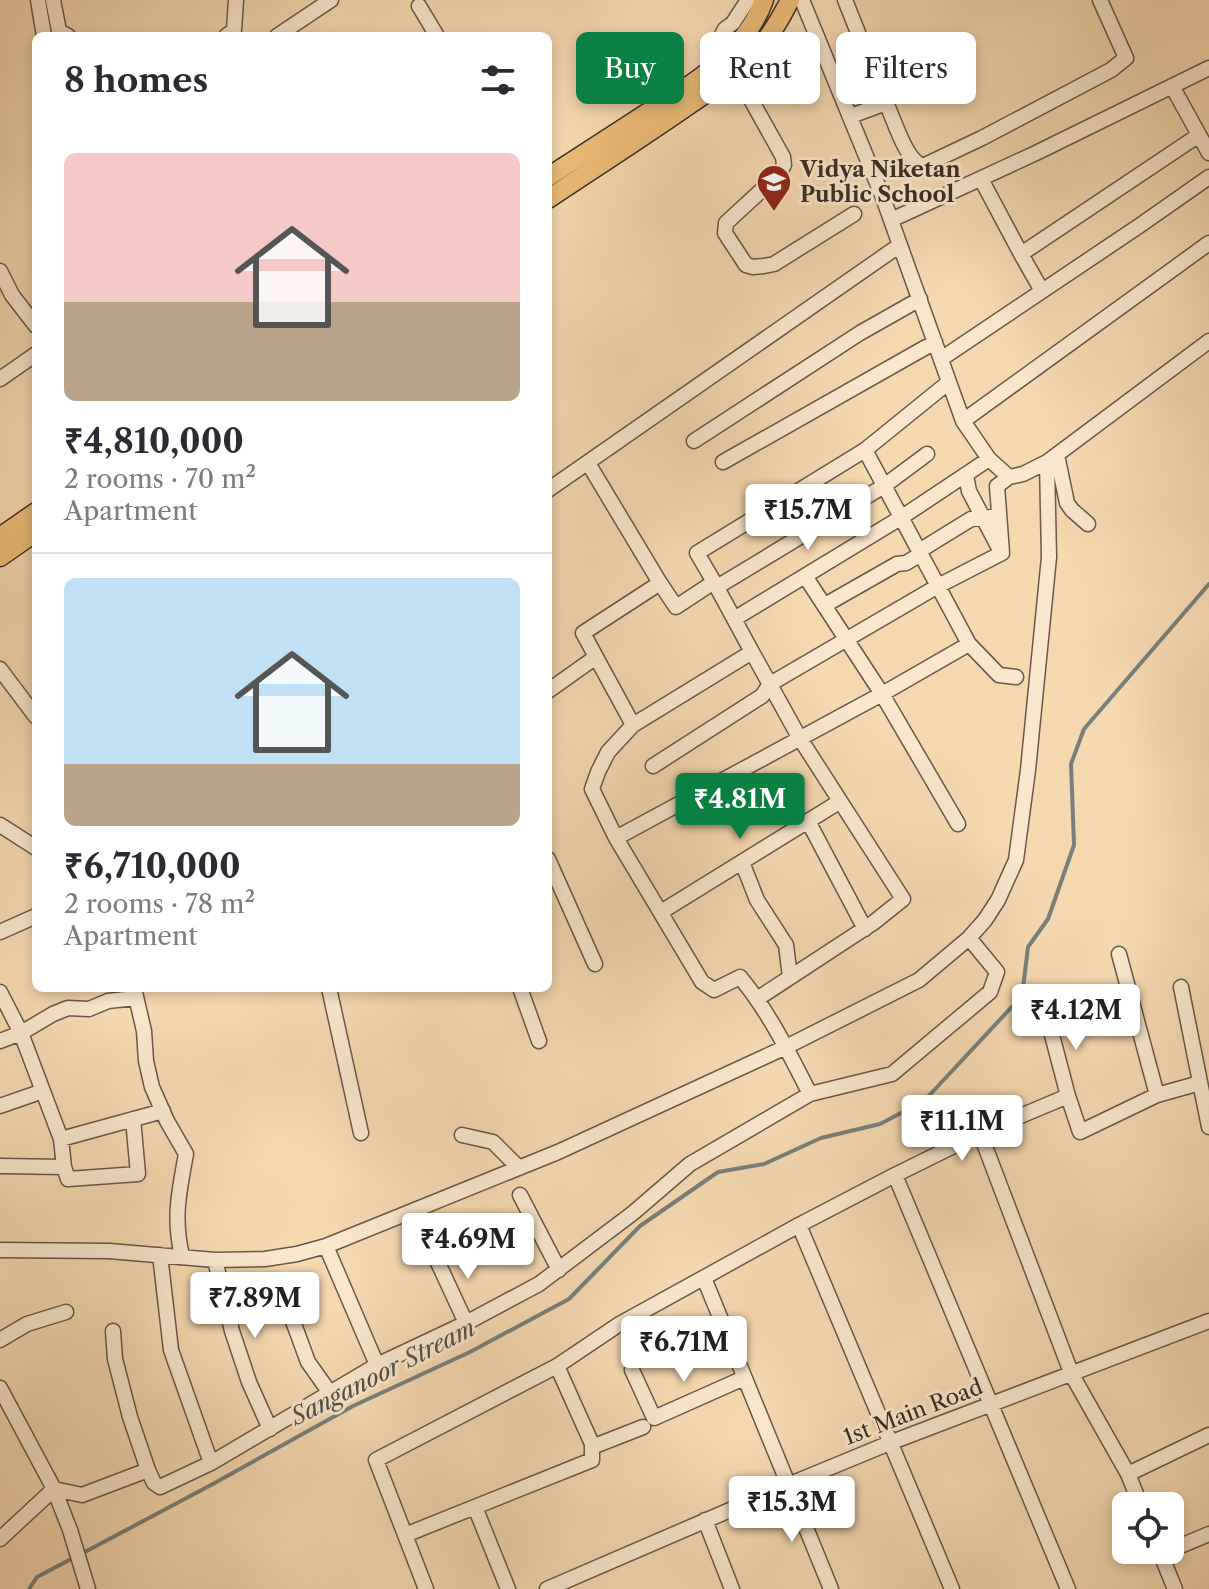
<!DOCTYPE html>
<html lang="en">
<head>
<meta charset="utf-8">
<style>
  :root { --surface:#fff; --page:#f2f2f3; --text:#2b2b33; --muted:#7c7c81; --line:#e1e1e2; --accent:#0b8043 }
  body { margin:0; font-family:"Libre Caslon Text",serif; background:var(--page); color:var(--text); height:100vh; display:flex; flex-direction:column; font-size:30px; white-space:nowrap }
  * { box-sizing:border-box; margin:0 }
  p { font-size:26px; color:var(--muted) }
  .icon { flex:none; width:44px; height:44px; fill:none; stroke:currentColor; stroke-width:2; stroke-linecap:round; stroke-linejoin:round }
  .map { position:relative; flex:1; overflow:hidden }
  .drawer { position:absolute; left:32px; top:32px; width:520px; height:960px; display:flex; flex-direction:column; background:var(--surface); border-radius:12px; box-shadow:0 4px 12px #0003 }
  .drawer>* { flex:none }
  .guide { position:absolute; left:576px; top:32px; width:512px; height:72px; display:flex; gap:16px }
  .tools { position:absolute; left:1112px; top:1492px; display:grid; gap:16px }
  .tools a { display:grid; place-items:center; width:72px; height:72px; border-radius:12px; background:var(--surface); box-shadow:0 4px 12px #0003; font-size:40px }
  .price { position:absolute; translate:-50% -68px; padding:0 18px; border-radius:8px; background:#fff; color:#222; font-size:26px; line-height:52px; filter:drop-shadow(0 2px 4px #0008) }
  .price::after { content:''; position:absolute; left:50%; top:48px; width:24px; height:18px; margin-left:-12px; background:inherit; clip-path:polygon(0 0,100% 0,50% 100%) }
  .price.selected { background:var(--accent); color:#fff }
  ul { padding:0; list-style:none }
  li { display:grid; align-content:center; gap:16px; height:424px; padding:0 32px }
  li+li { border-top:2px solid var(--line) }
  li span { display:grid; place-items:center; height:248px; border-radius:12px; color:#555 }
  li>.icon { margin-inline-start:auto }
  span .icon { width:144px; height:144px; fill:#fffc; stroke-width:1 }
  li b { font-size:34px }
  h2 { display:flex; justify-content:space-between; align-items:center; height:96px; padding:0 32px; font-size:34px }
  .tag { padding:0 28px; border-radius:12px; background:var(--surface); box-shadow:0 4px 12px #0003; font-size:28px; line-height:72px }
  .tag.selected { background:var(--accent); color:#fff }
  .map>svg:first-child { display:block }
  .lines { fill:none; stroke-linecap:round; stroke-linejoin:round }
  .stream { stroke:#77807b; stroke-width:4 }
  .minor-casing { stroke:#685846; stroke-width:17 }
  .major-casing { stroke:#382d23; stroke-width:21 }
  .minor { stroke:#f9e6cb; stroke-width:14 }
  .major { stroke:#ebbc78; stroke-width:18 }
  .labels { text-anchor:middle; dominant-baseline:central; stroke-width:6; stroke-linejoin:round; paint-order:stroke }
  .poi-label { font-size:22px; font-weight:bold; fill:#382d23; stroke:#f9e6cb; text-anchor:start }
  .street-label { font-size:22px; fill:#382d23; stroke:#f9e6cb }
  .water-label { font-size:24px; font-style:italic; fill:#525048; stroke:#f9e6cb }
</style>
</head>
<body>
<div class="map">
<svg width="1209" height="1589" viewBox="0 0 1209 1589">
  <rect width="100%" height="100%" fill="#f6d8af"/>
  <filter id="stains"><feTurbulence type="fractalNoise" baseFrequency=".0025" numOctaves="4"/><feColorMatrix values="0 0 0 0 .2 0 0 0 0 .09 0 0 0 0 .02 0 0 0 .5 -.17"/></filter>
  <radialGradient id="worn" r=".72"><stop offset=".6" stop-color="#630" stop-opacity="0"/><stop offset="1" stop-color="#630" stop-opacity=".3"/></radialGradient>
  <g class="lines">
    <path class="stream" d="M 83,1553 L 211,1485 L 353,1406 L 470,1352 L 569,1299 L 640,1226 L 718,1172 L 764,1164 L 821,1138 L 880,1124 L 924,1101 L 1022,996 L 1028,947 L 1048,919 L 1074,845 L 1071,764 L 1084,729 L 1209,584
      M 29,1589 L 37,1577 L 75,1557"/>
    <g class="minor-casing">
      <path id="minor" d="M 38,0 L 44,36
        M 53,0 L 59,31 L 68,36
        M 802,0 L 882,195 L 963,421 L 989,459 L 1009,477 L 1023,474 L 1047,462
        M 845,0 L 886,103
        M 419,6 L 437,36
        M 226,36 L 234,30 L 236,0
        M 277,36 L 331,0
        M 732,50 L 722,35 L 725,29 L 733,23 L 748,0
        M 735,71 L 783,157 L 784,165 L 778,175 L 726,223 L 725,233 L 746,265 L 753,267 L 764,266 L 774,264 L 854,214
        M 1172,86 L 1209,153
        M 851,116 L 886,103 C 895,121 905,160 923,166 L 982,138 L 1111,70 L 1126,58 L 1100,0
        M 981,179 L 1021,254 L 1199,135
        M 891,220 L 1036,153 L 1209,68
        M 1021,254 L 1042,291
        M 0,271 L 12,295 L 36,326
        M 941,359 L 1139,226 L 1209,177
        M 0,379 L 36,354
        M 963,421 L 1209,243
        M 694,441 L 860,333 L 920,299
        M 1057,455 L 1067,503 L 1072,510 L 1088,524
        M 723,462 L 935,342
        M 588,463 L 660,583
        M 966,475 L 969,491 L 1000,550
        M 548,490 L 900,245
        M 919,551 L 971,519 L 999,516
        M 805,576 L 882,694 L 958,824
        M 714,582 L 752,652 L 633,725 L 608,752 L 598,772 L 592,789 L 616,838 L 882,694 L 969,644 L 865,450
        M 717,587 L 884,486 L 927,454
        M 825,605 L 897,564 L 906,563 L 921,554
        M 734,619 L 902,517 L 989,459
        M 969,644 L 999,675 L 1016,677
        M 752,652 L 799,737 L 903,899 L 873,923 L 757,999
        M 596,657 L 633,725
        M 0,669 L 36,717
        M 548,691 L 596,657 L 583,633 L 660,583 L 676,607 L 714,582 L 697,553 L 865,450 L 949,382
        M 653,766 L 762,696 L 770,684 L 938,586 L 1002,553 L 997,486 L 1009,477
        M 808,821 L 865,929
        M 0,825 L 36,848
        M 616,838 L 702,982 L 714,990 L 740,977 C 769,1012 789,1053 810,1094
        M 548,859 L 595,964
        M 742,862 L 757,900 L 786,945 L 790,977
        M 661,912 L 839,802
        M 0,932 L 36,916
        M 1119,954 L 1157,1095
        M 1181,987 L 1209,1127
        M 134,988 L 144,1031 L 146,1061 L 152,1087 L 167,1121 L 186,1154 C 179,1192 173,1218 182,1256
        M 329,988 L 361,1133
        M 520,988 L 539,1041
        M 0,992 L 21,1033 L 61,1139 L 64,1167 L 0,1166
        M 1047,1016 L 1068,1096
        M 0,1041 L 21,1033 L 53,1014 L 68,1008 L 89,1009 L 108,1001 L 136,998
        M 0,1106 L 43,1091
        M 980,1133 L 1072,1375 L 1128,1474 L 1141,1506
        M 462,1135 L 493,1142 L 519,1168
        M 61,1139 L 163,1111
        M 64,1167 L 68,1179 L 138,1174 L 133,1119
        M 895,1175 L 799,1225 L 952,1589
        M 520,1195 L 559,1270
        M 326,1246 L 377,1365
        M 0,1250 L 109,1251 L 215,1260 L 265,1259 L 297,1254 L 326,1246 L 558,1152 L 786,1047 L 919,980 L 969,938 L 985,920 L 998,900 L 1016,860 L 1028,770 L 1049,557 L 1047,462 L 1209,341
        M 434,1254 L 466,1323
        M 160,1255 L 171,1350 L 211,1463
        M 215,1260 L 232,1331 L 249,1382 L 270,1429
        M 704,1278 L 831,1589
        M 287,1305 L 308,1362 L 330,1393
        M 113,1331 L 115,1359 L 130,1417 L 148,1470 L 154,1483 L 160,1487 L 211,1463 L 377,1365 L 466,1323 L 539,1284 L 633,1213 L 690,1164 L 810,1094 L 892,1074 L 990,992 L 997,972 L 969,938
        M 0,1340 L 27,1324 L 66,1312
        M 632,1370 L 654,1418 L 744,1378
        M 0,1388 L 54,1489 L 70,1530 L 88,1589
        M 592,1447 L 643,1427
        M 1128,1474 L 1209,1435
        M 475,1507 L 508,1589
        M 705,1520 L 732,1589
        M 405,1535 L 592,1460 L 592,1444 L 557,1366
        M 0,1539 L 54,1489 L 82,1495 L 148,1470
        M 1159,1550 L 1175,1589
        M 1161,1554 L 1209,1534
        M 426,1589 L 376,1460 L 557,1366 L 618,1325 L 799,1225
        M 547,1589 L 788,1485 L 892,1442 L 1209,1321
        M 1068,1589 L 895,1175 L 980,1133 L 1068,1096 L 1080,1132 L 1157,1095 L 1200,1083"/>
    </g>
    <g class="major-casing">
      <path id="major" d="M 548,177 C 577,158 607,139 636,120 C 684,89 744,57 764,0
        M 548,199 C 593,169 638,140 683,109 C 706,93 733,77 752,57 C 768,40 780,20 790,0
        M 0,537 L 36,512
        M 0,557 L 36,532"/>
    </g>
    <use href="#minor" class="minor"/>
    <use href="#major" class="major"/>
  </g>
  <defs>
    <g id="school-pin" transform="scale(1.8)"><path d="M0 17L-7.5 6A9.5 9.5 0 1 1 7.5 6Z" fill="#8f2418" stroke="#f9e6cb"/><path d="M0-5L7-2L0 1L-7-2ZM-4 1L0 2.5L4 1V4Q0 6-4 4Z" fill="#fff"/></g>
  </defs>
  <g fill-rule="evenodd">
    <use href="#school-pin" x="774" y="182"/>
  </g>
  <g class="labels">
    <g class="poi-label">
      <text x="800" y="169">Vidya Niketan<tspan x="800" dy="25">Public School</tspan></text>
    </g>
    <g class="street-label">
      <text transform="translate(913 1412) rotate(-21)">1st Main Road</text>
    </g>
    <g class="water-label">
      <text transform="translate(383 1372) rotate(-27)">Sanganoor Stream</text>
    </g>
  </g>
  <rect width="100%" height="100%" filter="url(#stains)"/>
  <rect width="100%" height="100%" fill="url(#worn)"/>
</svg>
<div class="tools">
<a><svg class="icon" aria-label="locate" viewBox="0 0 24 24"><circle cx="12" cy="12" r="6"/><path d="M12 2v4M12 18v4M2 12h4M18 12h4"/></svg></a>
</div>
<b class="price" style="left:808px;top:552px">₹15.7M</b>
<b class="price selected" style="left:740px;top:841px">₹4.81M</b>
<b class="price" style="left:1076px;top:1052px">₹4.12M</b>
<b class="price" style="left:962px;top:1163px">₹11.1M</b>
<b class="price" style="left:468px;top:1281px">₹4.69M</b>
<b class="price" style="left:255px;top:1340px">₹7.89M</b>
<b class="price" style="left:684px;top:1384px">₹6.71M</b>
<b class="price" style="left:792px;top:1544px">₹15.3M</b>
<div class="guide">
<a class="tag selected">Buy</a>
<a class="tag">Rent</a>
<a class="tag">Filters</a>
</div>
<section class="drawer">
<h2>8 homes<svg class="icon" aria-label="filters" viewBox="0 0 24 24"><path d="M4 7h16M4 17h16"/><circle cx="9" cy="7" r="2"/><circle cx="15" cy="17" r="2"/></svg></h2>
<ul>
<li><span style="background:linear-gradient(#f6c9c9 60%,#b9a48a 0)"><svg class="icon" aria-label="home" viewBox="0 0 24 24"><path d="M3 11l9-7 9 7M6 9v11h12V9"/></svg></span><div><b>₹4,810,000</b><p>2 rooms · 70 m²</p><p>Apartment</p></div></li>
<li><span style="background:linear-gradient(#bfe0f5 75%,#b9a48a 0)"><svg class="icon" aria-label="home" viewBox="0 0 24 24"><path d="M3 11l9-7 9 7M6 9v11h12V9"/></svg></span><div><b>₹6,710,000</b><p>2 rooms · 78 m²</p><p>Apartment</p></div></li>
</ul>
</section>
</div>
</body>
</html>
